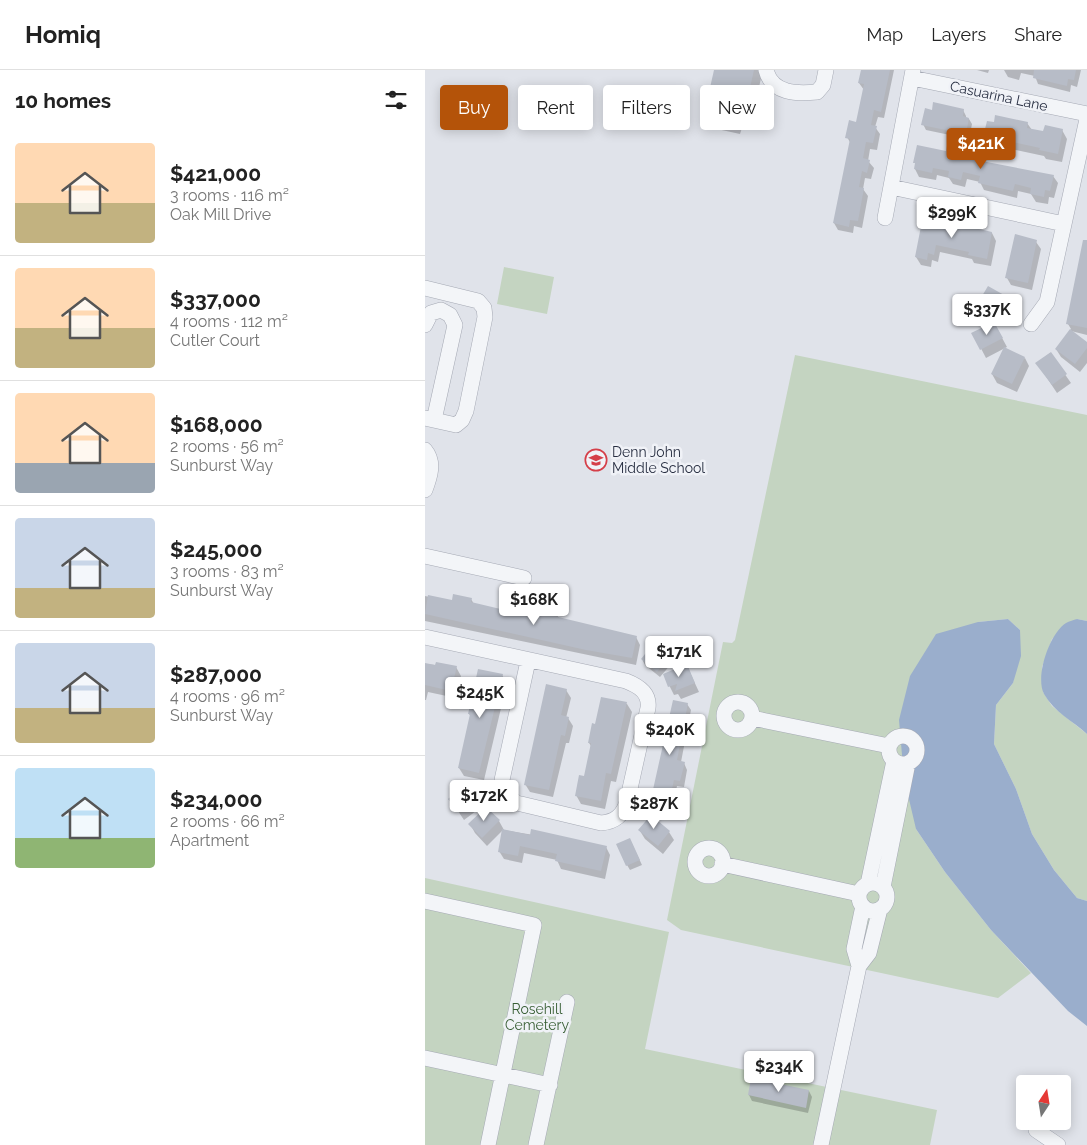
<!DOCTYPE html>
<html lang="en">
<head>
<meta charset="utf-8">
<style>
  :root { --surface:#fff; --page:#f2f2f2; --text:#222; --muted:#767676; --line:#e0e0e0; --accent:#b45309 }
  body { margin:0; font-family:Raleway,sans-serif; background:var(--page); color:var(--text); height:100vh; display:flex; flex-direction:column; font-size:19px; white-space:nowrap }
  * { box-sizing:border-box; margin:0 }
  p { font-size:16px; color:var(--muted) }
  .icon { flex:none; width:28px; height:28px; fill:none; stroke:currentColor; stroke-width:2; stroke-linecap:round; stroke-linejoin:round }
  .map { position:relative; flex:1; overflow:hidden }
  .side { display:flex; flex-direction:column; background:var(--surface); width:425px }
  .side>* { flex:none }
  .hud { position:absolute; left:15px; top:15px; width:475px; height:45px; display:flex; gap:10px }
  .needle { width:32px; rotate:12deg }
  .buttons { position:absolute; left:591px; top:1005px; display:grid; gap:10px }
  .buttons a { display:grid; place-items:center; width:55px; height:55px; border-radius:5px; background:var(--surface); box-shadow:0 2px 12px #0003; font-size:25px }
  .price { position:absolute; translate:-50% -42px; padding:0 11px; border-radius:5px; background:#fff; color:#222; font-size:16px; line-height:32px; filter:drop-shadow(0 1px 2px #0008) }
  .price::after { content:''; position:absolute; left:50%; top:30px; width:15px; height:11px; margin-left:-8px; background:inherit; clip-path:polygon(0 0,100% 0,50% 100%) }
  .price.on { background:var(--accent); color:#fff }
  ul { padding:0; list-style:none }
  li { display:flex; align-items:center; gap:15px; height:125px; padding:0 15px }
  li+li { border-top:1px solid var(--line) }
  li span { display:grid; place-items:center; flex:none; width:140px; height:100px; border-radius:5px; color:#555 }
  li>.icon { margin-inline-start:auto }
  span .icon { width:60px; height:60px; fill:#fffc; stroke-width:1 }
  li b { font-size:21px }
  h2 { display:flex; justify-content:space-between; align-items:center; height:60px; padding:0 15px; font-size:21px }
  .tag { padding:0 18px; border-radius:5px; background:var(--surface); box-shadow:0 2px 12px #0003; font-size:18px; line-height:45px }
  .tag.on { background:var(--accent); color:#fff }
  header { display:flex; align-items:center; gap:30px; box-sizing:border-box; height:70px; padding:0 25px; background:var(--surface); border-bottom:1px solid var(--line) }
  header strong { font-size:24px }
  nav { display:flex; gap:28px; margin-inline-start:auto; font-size:18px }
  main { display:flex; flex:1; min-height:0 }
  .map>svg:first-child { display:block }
  .green { fill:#c4d4c1 }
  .water { fill:#9aaecc }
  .shadow { fill:#0003 }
  .building { fill:#b7bcc7 }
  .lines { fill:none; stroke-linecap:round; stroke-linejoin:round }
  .minor-casing { stroke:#a5a9b4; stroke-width:16 }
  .minor { stroke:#f3f5f8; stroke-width:15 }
  .labels { text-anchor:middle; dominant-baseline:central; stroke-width:5; stroke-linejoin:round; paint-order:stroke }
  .street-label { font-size:14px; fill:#282f42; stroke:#f0f2f7 }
  .poi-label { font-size:14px; fill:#282f42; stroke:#f0f2f7; text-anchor:start }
  .park-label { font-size:14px; fill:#395f35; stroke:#f0f2f7 }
</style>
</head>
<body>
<header>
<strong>Homiq</strong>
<nav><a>Map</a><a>Layers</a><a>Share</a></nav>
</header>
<main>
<section class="side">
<h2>10 homes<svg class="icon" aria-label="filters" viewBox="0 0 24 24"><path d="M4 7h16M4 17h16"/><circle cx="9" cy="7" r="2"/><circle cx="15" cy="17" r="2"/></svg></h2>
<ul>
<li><span style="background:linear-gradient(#ffd9b3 60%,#c2b280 0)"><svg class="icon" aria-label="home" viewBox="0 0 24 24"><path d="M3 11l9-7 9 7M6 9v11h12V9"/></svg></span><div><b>$421,000</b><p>3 rooms · 116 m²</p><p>Oak Mill Drive</p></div></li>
<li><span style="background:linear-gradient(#ffd9b3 60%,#c2b280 0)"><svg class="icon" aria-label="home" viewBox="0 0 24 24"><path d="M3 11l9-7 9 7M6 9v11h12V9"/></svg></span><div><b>$337,000</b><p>4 rooms · 112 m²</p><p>Cutler Court</p></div></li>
<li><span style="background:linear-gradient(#ffd9b3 70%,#9aa5b1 0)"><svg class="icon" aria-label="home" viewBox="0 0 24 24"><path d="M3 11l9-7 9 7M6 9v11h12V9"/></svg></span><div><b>$168,000</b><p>2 rooms · 56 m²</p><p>Sunburst Way</p></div></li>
<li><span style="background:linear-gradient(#c9d6e8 70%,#c2b280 0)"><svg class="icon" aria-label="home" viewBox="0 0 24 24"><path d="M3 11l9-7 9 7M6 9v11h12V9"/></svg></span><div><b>$245,000</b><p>3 rooms · 83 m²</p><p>Sunburst Way</p></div></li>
<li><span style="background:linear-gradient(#c9d6e8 65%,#c2b280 0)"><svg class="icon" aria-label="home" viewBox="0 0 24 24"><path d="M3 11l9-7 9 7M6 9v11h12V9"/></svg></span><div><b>$287,000</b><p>4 rooms · 96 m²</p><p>Sunburst Way</p></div></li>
<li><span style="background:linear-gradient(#bfe0f5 70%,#8fb573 0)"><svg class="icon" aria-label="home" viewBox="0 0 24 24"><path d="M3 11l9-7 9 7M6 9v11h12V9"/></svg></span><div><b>$234,000</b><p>2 rooms · 66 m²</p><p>Apartment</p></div></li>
</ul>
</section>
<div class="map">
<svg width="662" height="1075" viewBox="0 0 662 1075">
  <rect width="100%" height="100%" fill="#e0e3ea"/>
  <path class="green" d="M 79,197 L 129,207 L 122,244 L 72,234 Z
    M 370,285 L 662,345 L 662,551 L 652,549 L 627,569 L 617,597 L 618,622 L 627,636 L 662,664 L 662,831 L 652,828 L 629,800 L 607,764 L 591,719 L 569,674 L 571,635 L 588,613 L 595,560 L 583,549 L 553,552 L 491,759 L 520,802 L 566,860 L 606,903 L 573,928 L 256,860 L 242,850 L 298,572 L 307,573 L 310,570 Z
    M 0,808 L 244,862 L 220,979 L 512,1040 L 505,1075 L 0,1075 Z"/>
  <path class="water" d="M 583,549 L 595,560 L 596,586 L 588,613 L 571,635 L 569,674 L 591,719 L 607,764 L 629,800 L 652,828 L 662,831 L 662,956 L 643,941 L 566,860 L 520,802 L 491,759 L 479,708 L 474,650 L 485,606 L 511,564 L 553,552 Z
    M 652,549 L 662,551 L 662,664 C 648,651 629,642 619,624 C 610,607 624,564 641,553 C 644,551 649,550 652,549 Z"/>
  <path class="shadow" d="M 290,0 L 338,0 L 324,60 L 317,58 L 315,64 L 292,59 L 281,40 Z
    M 437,0 L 469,0 L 459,48 L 453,47 L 450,57 L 455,64 L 452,80 L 445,79 L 443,91 L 449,98 L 446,109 L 440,108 L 438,119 L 443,126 L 437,158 L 429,156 L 428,163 L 413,160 L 409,153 L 426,74 L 422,67 L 432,53 L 439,20 L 434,13 Z
    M 552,0 L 564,0 L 563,3 Z
    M 579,0 L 656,0 L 652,17 L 646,15 L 645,22 L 613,14 L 610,6 L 596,3 L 594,10 L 583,7 Z
    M 538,40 L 541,46 L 541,48 L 544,49 L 547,54 L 544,69 L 501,60 L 498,54 L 508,41 Z
    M 602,53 L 607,60 L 619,63 L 637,60 L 642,69 L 637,92 L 621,89 L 619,86 L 582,78 L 581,83 L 564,80 L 559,71 L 570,54 Z
    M 538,81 L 543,89 L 628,106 L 633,113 L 629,128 L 624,127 L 623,134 L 611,132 L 606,124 L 593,121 L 592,128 L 559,120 L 555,112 L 542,109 L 540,117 L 528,114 L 524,108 L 512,105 L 511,110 L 494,107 L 490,99 L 490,92 L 522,83 Z
    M 499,148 L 567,163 L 571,171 L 566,196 L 549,193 L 547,189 L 515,182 L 513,192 L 507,190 L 506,197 L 496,195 L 491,187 Z
    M 611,172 L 616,179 L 607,220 L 586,215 L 582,208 Z
    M 662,186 L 662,265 L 646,261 L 662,273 L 662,293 L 655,302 L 636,287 L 631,279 L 646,259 L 643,254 Z
    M 578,226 L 583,237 L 577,248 L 558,237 L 555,231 Z
    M 569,253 L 582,277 L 561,288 L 548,263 Z
    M 625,283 L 646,313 L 632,323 L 612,293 Z
    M 600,288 L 604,296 L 592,322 L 572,313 L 567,304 Z
    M 0,526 L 28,532 L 46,529 L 49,534 L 111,548 L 130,539 L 134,549 L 211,567 L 215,575 L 211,595 L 0,551 Z
    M 229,575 L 244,587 L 247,593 L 235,607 L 220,595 L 217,589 Z
    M 0,594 L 31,597 L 36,606 L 31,628 L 3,622 L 1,630 L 0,630 Z
    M 262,596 L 274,622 L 256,629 L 253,624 L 249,625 L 239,605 Z
    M 77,605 L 82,613 L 59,710 L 39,706 L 34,698 L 46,647 L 44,644 Z
    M 141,620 L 146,628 L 141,648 L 143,648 L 148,656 L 144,673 L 141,673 L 128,727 L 105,722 L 100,714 Z
    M 177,628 L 202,634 L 207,642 L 191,712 L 186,711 L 180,739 L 156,734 L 151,725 L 160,708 L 166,676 L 164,673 L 171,655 Z
    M 262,634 L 266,640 L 256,692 L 259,693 L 262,700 L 259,717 L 252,716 L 247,743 L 230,739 L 226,733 Z
    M 44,721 L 54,727 L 59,735 L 39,750 L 25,729 Z
    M 61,738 L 74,751 L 79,760 L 181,777 L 185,785 L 180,809 L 136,799 L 132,790 L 99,783 L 97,793 L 79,789 L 74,781 L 78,760 L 62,776 L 50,763 L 45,754 Z
    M 215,761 L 244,762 L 249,770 L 238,784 L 220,769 Z
    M 207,774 L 217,795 L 205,800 L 202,795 Z
    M 384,1021 L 387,1027 L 383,1043 L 327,1031 L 324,1025 Z"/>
  <path class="building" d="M 289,0 L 329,0 L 318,49 L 310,47 L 309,53 L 284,47 L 286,42 L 280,40 Z
    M 436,0 L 465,0 L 456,42 L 449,40 L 446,55 L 452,56 L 448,73 L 441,72 L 438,88 L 445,90 L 442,103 L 437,101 L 434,117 L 439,118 L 433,151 L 425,150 L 424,157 L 408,153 L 425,69 L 420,68 L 424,50 L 431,52 L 439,14 L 433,13 Z
    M 609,0 L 651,0 L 649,10 L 643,9 L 642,16 L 608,8 Z
    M 508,32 L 539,39 L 538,46 L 544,48 L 541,64 L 496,55 L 500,38 L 507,40 Z
    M 570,45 L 603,52 L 602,58 L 618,61 L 620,55 L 638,59 L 633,84 L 614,80 L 615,78 L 578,70 L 577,75 L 557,71 L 562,51 L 569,52 Z
    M 492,75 L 521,81 L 522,76 L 539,80 L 538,86 L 541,88 L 629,105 L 625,121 L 620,120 L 619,127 L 605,124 L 606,118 L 590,114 L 588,121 L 553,113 L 555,106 L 538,102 L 536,110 L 523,107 L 524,101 L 508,98 L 507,103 L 489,99 L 490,93 L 488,93 Z
    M 498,146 L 567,162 L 562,189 L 543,185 L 544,182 L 511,175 L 509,185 L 503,183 L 502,190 L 490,187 Z
    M 590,164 L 612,170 L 603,213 L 580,208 Z
    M 658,170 L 662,170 L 662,258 L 641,254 Z
    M 563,216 L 579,225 L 577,228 L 581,231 L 574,243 L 554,231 Z
    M 569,252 L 578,268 L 555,280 L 546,263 Z
    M 645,259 L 662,272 L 662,278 L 650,294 L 630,279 Z
    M 579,277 L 600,287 L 587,314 L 566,304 Z
    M 626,282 L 642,304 L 627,315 L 610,293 Z
    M 28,524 L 47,528 L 46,532 L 110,547 L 111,541 L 119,542 L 120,536 L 131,538 L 129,546 L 212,566 L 207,588 L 161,580 L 0,544 L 3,525 L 27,530 Z
    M 229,573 L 244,586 L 232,602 L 216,589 Z
    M 11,592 L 32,596 L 26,621 L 0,615 L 0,593 L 10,595 Z
    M 262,594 L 270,613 L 250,621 L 252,614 L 243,617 L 238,604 Z
    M 53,599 L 78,604 L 54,703 L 33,698 L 45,644 L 43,644 Z
    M 121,614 L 142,619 L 136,645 L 144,647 L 140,666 L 136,665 L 124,720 L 99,715 Z
    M 176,627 L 202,632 L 186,704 L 181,703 L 176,731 L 150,726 L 154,705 L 159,706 L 166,673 L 163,673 L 167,653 L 170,654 Z
    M 248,630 L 263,633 L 252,690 L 260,692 L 255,711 L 249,710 L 243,737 L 225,733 Z
    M 37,711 L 44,719 L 47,717 L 55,726 L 34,742 L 23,729 L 29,724 L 26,720 Z
    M 61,737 L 75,750 L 57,768 L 43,754 Z
    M 226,745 L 245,761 L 233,776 L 213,760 Z
    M 77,759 L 105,765 L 106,759 L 182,776 L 176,801 L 130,791 L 132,784 L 95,776 L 93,786 L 73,782 Z
    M 205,768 L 215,790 L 201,796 L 191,774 Z
    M 326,1008 L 384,1020 L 381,1038 L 323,1025 Z"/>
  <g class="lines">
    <g class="minor-casing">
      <path id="minor" d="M 341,0 C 347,24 372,24 392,22 L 398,15 L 401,0
        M 487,8 L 662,44
        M 466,117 L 639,154
        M 460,148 L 488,0
        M 0,218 L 53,231 L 59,238 L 60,247 L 41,341 L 37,350 L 31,355 L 0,348
        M 606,254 L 622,232 L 662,49
        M 0,255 L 6,243 L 16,240 L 25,245 L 30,255 L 9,350
        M 0,380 C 10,392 5,407 0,420
        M 0,486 L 99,508
        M 0,567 L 201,611 C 214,616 225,623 223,638 L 202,732 C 198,745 190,752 176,753 L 92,733 C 82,727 78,721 77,710 L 103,591
        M299 646a14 14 0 1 1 28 0a14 14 0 1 1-28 0Z
        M 327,648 L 464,676
        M464 680a14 14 0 1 1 28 0a14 14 0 1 1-28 0Z
        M270 792a14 14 0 1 1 28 0a14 14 0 1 1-28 0Z
        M 297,794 L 434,824
        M434 827a14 14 0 1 1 28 0a14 14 0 1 1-28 0Z
        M 443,814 L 469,691
        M 458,817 L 483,693
        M 0,831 L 109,855 L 63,1075
        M 434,896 L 429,879 L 438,836
        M 0,988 L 125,1015
        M 611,1060 L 633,1075
        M 111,1075 L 142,932
        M 396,1075 L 434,896 L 444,883 L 455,839"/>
    </g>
    <use href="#minor" class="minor"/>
  </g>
  <defs>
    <g id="school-ring" transform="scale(1.125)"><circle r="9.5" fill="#f0f2f7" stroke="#d53f49" stroke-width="1.5"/><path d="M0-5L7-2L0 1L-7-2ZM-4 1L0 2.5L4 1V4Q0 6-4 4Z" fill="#d53f49"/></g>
  </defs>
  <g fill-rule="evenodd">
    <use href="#school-ring" x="171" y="390"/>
  </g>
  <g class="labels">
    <g class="street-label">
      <text transform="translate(574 26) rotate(12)">Casuarina Lane</text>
    </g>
    <g class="poi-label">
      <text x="187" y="382">Denn John<tspan x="187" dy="16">Middle School</tspan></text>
    </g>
    <g class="park-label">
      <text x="112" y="939">Rosehill<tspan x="112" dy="16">Cemetery</tspan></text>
    </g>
  </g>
</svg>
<div class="buttons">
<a><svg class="needle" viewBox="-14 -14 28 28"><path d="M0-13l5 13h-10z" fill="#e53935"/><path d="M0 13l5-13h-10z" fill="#767676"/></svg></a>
</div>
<b class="price on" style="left:556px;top:100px">$421K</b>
<b class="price" style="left:527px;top:169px">$299K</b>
<b class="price" style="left:562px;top:266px">$337K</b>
<b class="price" style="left:109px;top:556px">$168K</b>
<b class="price" style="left:254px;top:608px">$171K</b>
<b class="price" style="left:55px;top:649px">$245K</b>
<b class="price" style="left:245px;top:686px">$240K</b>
<b class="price" style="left:59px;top:752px">$172K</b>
<b class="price" style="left:229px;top:760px">$287K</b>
<b class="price" style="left:354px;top:1023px">$234K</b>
<div class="hud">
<a class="tag on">Buy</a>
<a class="tag">Rent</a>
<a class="tag">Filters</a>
<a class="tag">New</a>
</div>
</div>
</main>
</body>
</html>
